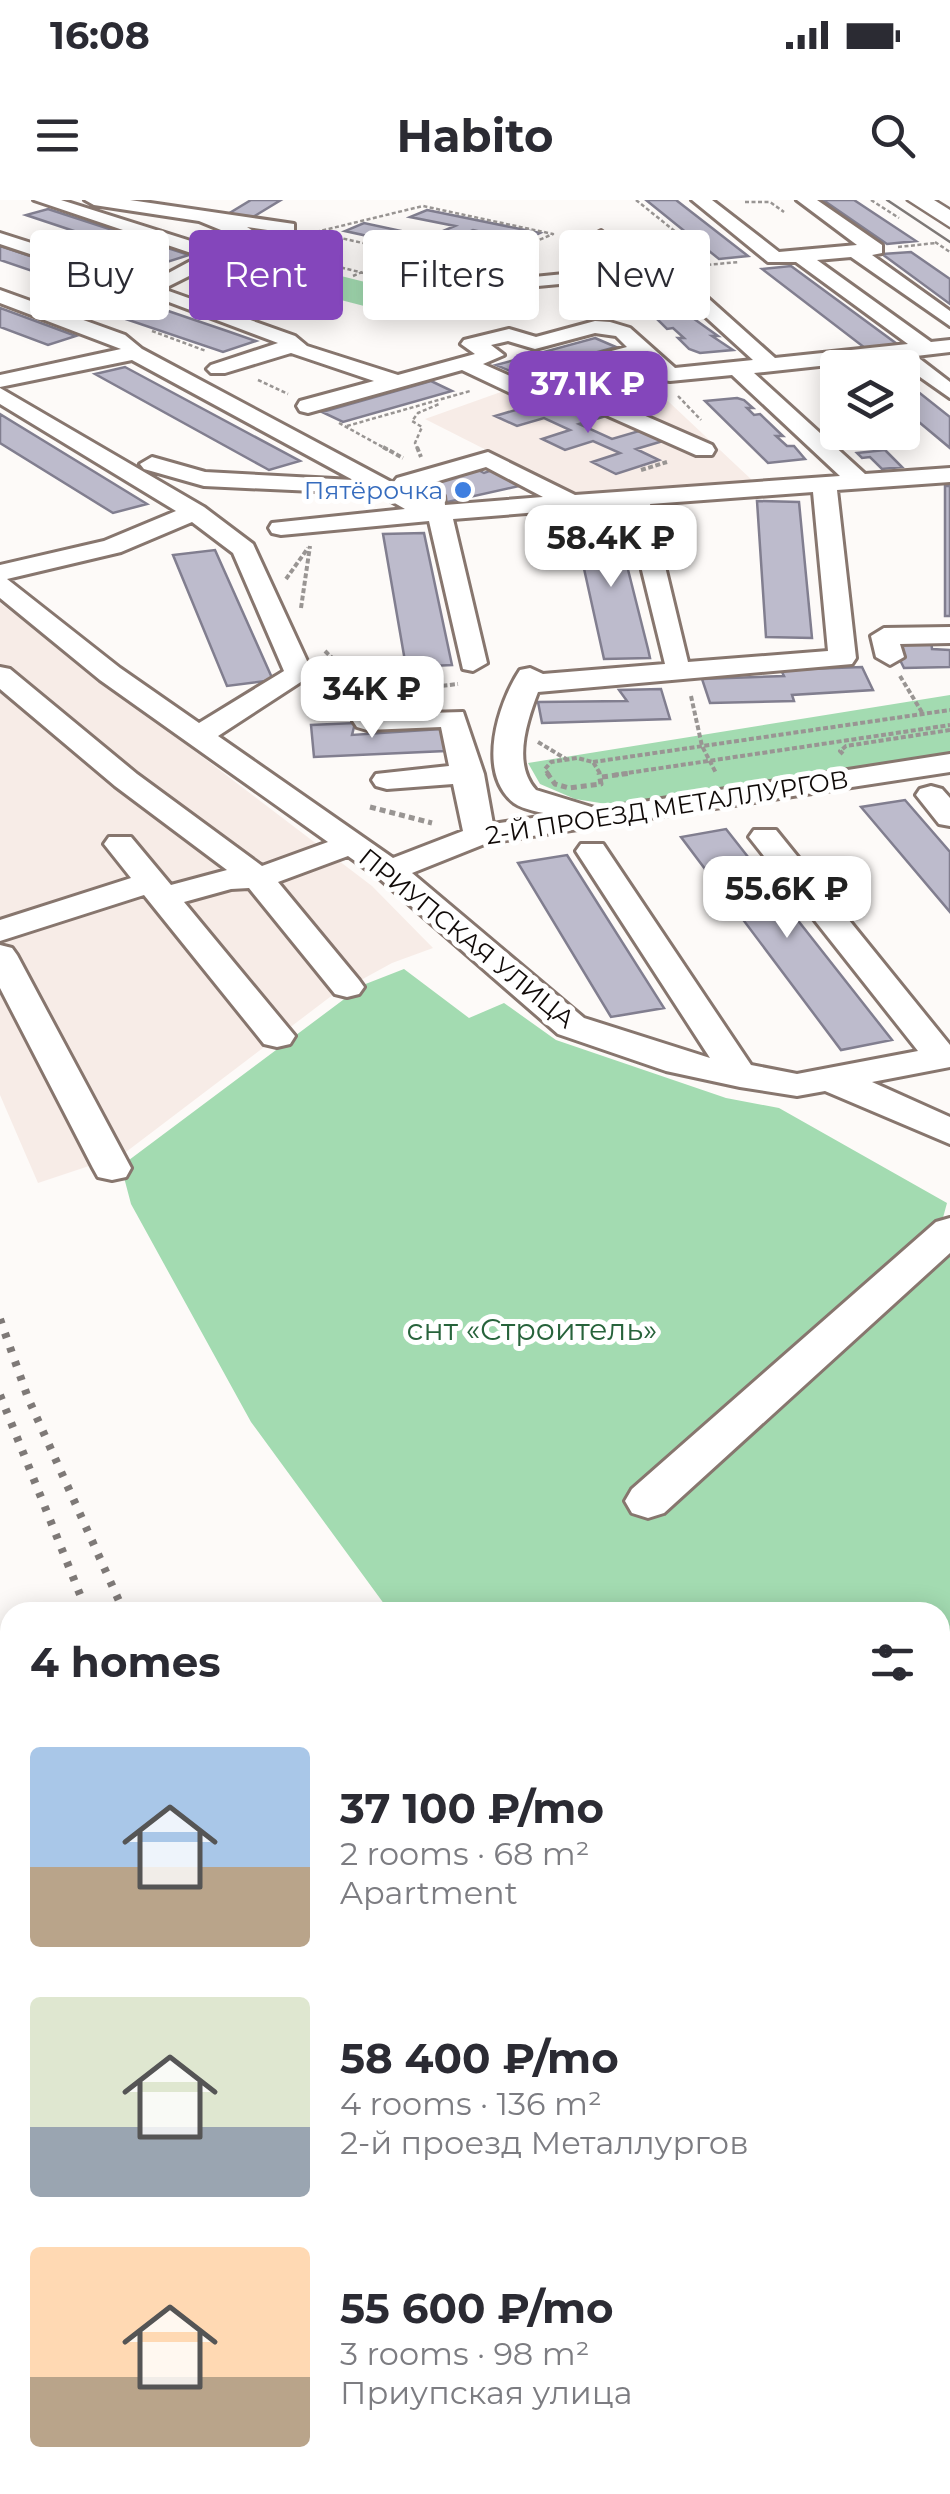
<!DOCTYPE html>
<html lang="en">
<head>
<meta charset="utf-8">
<style>
  :root { --surface:#fff; --page:#f7f7f7; --text:#2b2b33; --muted:#7c7c81; --accent:#8446bb }
  body { margin:0; font-family:Montserrat,sans-serif; background:var(--page); color:var(--text); height:100vh; display:flex; flex-direction:column; font-size:38px; white-space:nowrap }
  * { box-sizing:border-box; margin:0 }
  p { font-size:32px; color:var(--muted) }
  .icon { flex:none; width:55px; height:55px; fill:none; stroke:currentColor; stroke-width:2; stroke-linecap:round; stroke-linejoin:round }
  .map { position:relative; flex:1; overflow:hidden }
  .drawer { position:absolute; left:0px; top:1402px; width:950px; height:892px; display:flex; flex-direction:column; background:var(--surface); border-radius:30px 30px 0 0; box-shadow:0 5px 25px #0003 }
  .drawer>* { flex:none }
  .banner { position:absolute; left:30px; top:30px; width:890px; height:90px; display:flex; gap:20px }
  .tools { position:absolute; left:820px; top:150px; display:grid; gap:20px }
  .tools a { display:grid; place-items:center; width:100px; height:100px; border-radius:10px; background:var(--surface); box-shadow:0 5px 25px #0003; font-size:50px }
  .price { position:absolute; translate:-50% -85px; padding:0 22px; border-radius:20px; background:#fff; color:#222; font-size:32px; line-height:65px; filter:drop-shadow(0 2px 5px #0008) }
  .price::after { content:''; position:absolute; left:50%; top:60px; width:30px; height:22px; margin-left:-15px; background:inherit; clip-path:polygon(0 0,100% 0,50% 100%) }
  .price.on { background:var(--accent); color:#fff }
  ul { padding:0; list-style:none }
  li { display:flex; align-items:center; gap:30px; height:250px; padding:0 30px }
  li span { display:grid; place-items:center; flex:none; width:280px; height:200px; border-radius:10px; color:#555 }
  li>.icon { margin-inline-start:auto }
  span .icon { width:120px; height:120px; fill:#fffc; stroke-width:1 }
  li b { font-size:42px }
  h2 { display:flex; justify-content:space-between; align-items:center; height:120px; padding:0 30px; font-size:42px }
  .chip { padding:0 35px; border-radius:10px; background:var(--surface); box-shadow:0 5px 25px #0003; font-size:35px; line-height:90px }
  .chip.on { background:var(--accent); color:#fff }
  .status { display:flex; justify-content:space-between; align-items:center; height:70px; padding:0 50px; background:var(--surface); direction:ltr }
  .status svg { height:28px; fill:currentColor }
  header { display:flex; justify-content:space-between; align-items:center; height:130px; padding:0 30px; background:var(--surface); font-size:45px; font-weight:700 }
  .map>svg:first-child { display:block }
  .built { fill:#f7ece7 }
  .green { fill:#a3dbb1 }
  .building { fill:#bdbbcc; stroke:#817e8f; stroke-width:2.5 }
  .lines { fill:none; stroke-linecap:round; stroke-linejoin:round }
  .minor-casing { stroke:#87766e; stroke-width:6 }
  .major-casing { stroke:#87766e; stroke-width:5 }
  .path-far3 { stroke:#999593; stroke-width:2.5; stroke-dasharray:4 2.5; stroke-linecap:butt }
  .path-far2 { stroke:#999593; stroke-width:4; stroke-dasharray:5 2.5; stroke-linecap:butt }
  .path-far1 { stroke:#999593; stroke-width:5; stroke-dasharray:6 4; stroke-linecap:butt }
  .path { stroke:#999593; stroke-width:9; stroke-dasharray:10 8; stroke-linecap:butt }
  .minor { fill:#fff; fill-rule:evenodd }
  .major { fill:#fff; fill-rule:evenodd }
  .tram { stroke:#7e7977; stroke-width:2.5 }
  .rail-far1 { stroke:#7e7977; stroke-width:8; stroke-dasharray:5 10; stroke-linecap:butt }
  .rail { stroke:#7e7977; stroke-width:10; stroke-dasharray:8 14; stroke-linecap:butt }
  .shop-dot { fill:#3f7fe0; stroke:#fff; stroke-width:4 }
  .labels { text-anchor:middle; dominant-baseline:central; stroke-width:10; stroke-linejoin:round; paint-order:stroke }
  .far-shop-label { font-size:25px; fill:#366cbe; stroke:#fff; text-anchor:end }
  .far-street-label { font-size:25px; fill:#100a08; stroke:#fff }
  .park-label { font-size:30px; fill:#27633b; stroke:#fff }
</style>
</head>
<body>
<div class="status"><b>16:08</b><svg viewBox="0 0 49 12"><path d="M0 12V9h3v3zM5 12V6h3v6zM10 12V3h3v9zM15 12V0h3v12zM26 1h20v11H26zM47 4h2v5h-2z"/></svg></div>
<header><svg class="icon" aria-label="menu" viewBox="0 0 24 24"><path d="M4 6h16M4 12h16M4 18h16"/></svg>Habito<svg class="icon" aria-label="search" viewBox="0 0 24 24"><circle cx="10" cy="10" r="6"/><path d="M15 15l6 6"/></svg></header>
<div class="map">
<svg width="950" height="2294" viewBox="0 0 950 2294">
  <rect width="100%" height="100%" fill="#fdfaf8"/>
  <path class="built" d="M 621,157 L 753,281 L 573,294 L 425,219 L 515,187 Z
    M 0,403 L 372,686 L 433,748 L 392,763 L 330,797 L 122,955 L 38,983 L 0,895 Z"/>
  <path class="green" d="M 309,68 L 405,92 L 368,107 L 271,82 Z
    M 950,495 L 950,555 L 613,605 L 575,599 L 540,584 L 528,563 Z
    M 404,769 L 469,818 L 504,803 L 556,840 L 726,898 L 779,908 L 947,1003 L 941,1025 L 950,1030 L 950,2020 L 940,2010 L 940,1412 L 390,1412 L 251,1222 L 131,1004 L 121,966 L 363,785 Z"/>
  <path class="building" d="M 251,0 L 281,0 L 253,17 L 228,14 Z
    M 646,0 L 676,0 L 748,56 L 719,59 Z
    M 823,0 L 854,0 L 916,41 L 887,44 Z
    M 48,9 L 131,36 L 189,55 L 167,62 L 26,15 Z
    M 427,10 L 540,33 L 523,41 L 473,30 L 448,41 L 518,56 L 500,65 L 345,31 L 364,23 L 429,37 L 455,26 L 410,17 Z
    M 634,39 L 663,64 L 641,66 L 612,41 Z
    M 0,46 L 105,81 L 82,88 L 0,60 Z
    M 911,52 L 950,79 L 950,104 L 882,54 Z
    M 791,66 L 897,144 L 865,148 L 762,69 Z
    M 669,91 L 678,105 L 683,104 L 696,116 L 690,116 L 718,136 L 712,136 L 733,150 L 700,153 L 689,149 L 678,138 L 684,138 L 673,128 L 667,129 L 656,118 L 662,117 L 637,99 L 643,99 L 638,94 Z
    M 130,98 L 230,132 L 256,141 L 223,152 L 96,109 Z
    M 0,108 L 76,136 L 48,145 L 0,127 Z
    M 595,138 L 616,147 L 517,174 L 496,165 Z
    M 125,167 L 300,261 L 269,270 L 95,174 Z
    M 902,179 L 950,217 L 950,248 L 902,208 Z
    M 431,181 L 452,191 L 343,222 L 322,212 Z
    M 737,198 L 744,200 L 753,208 L 747,208 L 754,215 L 760,214 L 783,236 L 776,236 L 787,246 L 794,246 L 805,259 L 768,263 L 705,201 Z
    M 536,204 L 557,213 L 584,206 L 606,216 L 579,224 L 612,239 L 639,231 L 663,241 L 636,249 L 659,260 L 616,274 L 592,262 L 620,253 L 593,241 L 565,250 L 542,239 L 570,230 L 544,218 L 517,226 L 495,216 Z
    M 0,214 L 147,304 L 113,313 L 0,243 Z
    M 885,250 L 902,267 L 882,269 L 870,257 L 862,258 L 857,253 Z
    M 472,267 L 484,273 L 498,268 L 528,284 L 443,303 L 410,284 Z
    M 945,286 L 950,286 L 950,416 L 945,416 Z
    M 757,301 L 799,302 L 812,438 L 766,437 Z
    M 615,318 L 648,449 L 650,458 L 604,459 L 573,319 Z
    M 424,333 L 452,465 L 406,467 L 383,334 Z
    M 215,350 L 273,480 L 227,486 L 173,355 Z
    M 931,439 L 932,449 L 950,450 L 950,467 L 904,468 L 890,440 Z
    M 862,467 L 873,490 L 792,495 L 794,501 L 710,503 L 702,479 L 784,476 L 781,470 Z
    M 661,489 L 670,519 L 542,523 L 538,502 L 627,501 L 619,490 Z
    M 355,523 L 352,535 L 441,529 L 445,551 L 314,557 L 311,525 Z
    M 905,600 L 950,652 L 950,712 L 861,607 Z
    M 726,629 L 892,840 L 841,850 L 681,637 Z
    M 567,655 L 664,808 L 611,817 L 518,663 Z"/>
  <g class="lines">
    <g class="minor-casing">
      <path id="minor" d="M 34,0 L 61,0 L 216,49 L 243,39 L 199,21 L 94,5 L 85,0 L 130,0 L 294,24 L 294,32 L 288,33 L 247,27 L 263,37 L 256,49 L 223,59 L 163,89 L 295,136 L 307,146 L 398,175 L 475,154 L 461,144 L 464,140 L 509,129 L 536,137 L 595,121 L 610,122 L 630,128 L 675,168 L 753,160 L 686,99 L 683,95 L 693,89 L 700,91 L 775,158 L 908,144 L 796,62 L 768,62 L 692,0 L 712,0 L 779,52 L 857,45 L 797,0 L 817,0 L 882,45 L 882,53 L 872,55 L 950,111 L 950,126 L 851,57 L 817,60 L 931,142 L 950,140 L 950,152 L 916,156 L 950,182 L 950,198 L 893,158 L 754,173 L 865,274 L 950,268 L 950,282 L 837,290 L 856,458 L 852,464 L 538,492 C 527,521 512,564 536,590 L 598,609 L 950,554 L 950,572 L 487,643 L 412,673 L 584,818 L 710,858 L 576,651 L 581,644 L 603,644 L 751,865 L 797,874 L 918,851 L 749,637 L 754,630 L 776,630 L 950,845 L 950,867 L 872,882 L 950,917 L 950,944 L 825,891 L 797,896 L 740,887 L 666,871 L 558,834 L 379,678 L 348,656 L 278,682 L 359,780 L 364,787 L 359,794 L 347,797 L 335,794 L 249,688 L 231,689 L 184,702 L 295,836 L 290,844 L 277,847 L 264,844 L 144,695 L 0,741 L 0,720 L 131,678 L 104,644 L 109,637 L 131,637 L 171,685 L 227,670 L 115,586 L 0,489 L 0,467 L 10,469 L 137,574 L 262,666 L 328,642 L 100,480 L 0,398 L 0,365 L 104,341 L 176,311 L 0,204 L 0,188 L 204,307 L 253,344 L 313,474 L 218,536 L 393,658 L 463,631 L 453,584 L 387,589 L 376,586 L 372,580 L 376,574 L 449,566 L 441,527 L 367,530 L 357,527 L 353,521 L 357,515 L 463,512 L 484,574 L 493,624 L 552,615 C 540,612 524,610 514,603 C 476,573 498,503 520,470 L 530,468 L 543,474 L 665,464 L 626,305 L 453,319 L 487,463 L 473,471 L 463,469 L 429,321 L 281,335 L 272,333 L 269,328 L 272,323 L 405,309 L 379,294 L 204,286 L 144,269 L 140,264 L 152,257 L 205,272 L 353,280 L 132,160 L 0,187 L 0,175 L 121,149 L 0,103 L 0,90 L 125,135 L 142,149 L 393,283 L 397,278 L 488,252 L 575,295 L 840,276 L 732,175 L 670,181 L 662,180 L 638,157 L 529,185 L 546,193 L 571,186 L 579,187 L 712,245 L 715,250 L 712,255 L 696,255 L 570,199 L 544,207 L 536,205 L 462,170 L 308,213 L 300,211 L 297,206 L 300,201 L 374,181 L 291,153 L 225,173 L 211,173 L 207,169 L 211,165 L 278,143 L 137,90 L 200,56 ZM 595,133 L 616,136 L 627,147 L 522,174 L 521,181 L 483,164 L 504,155 L 491,145 L 508,141 L 535,149 ZM 486,267 L 543,297 L 445,305 L 444,296 L 425,285 ZM 813,292 L 828,451 L 688,462 L 650,304 ZM 192,322 L 233,353 L 284,471 L 199,523 L 120,468 L 7,379 L 121,352 Z
        M 601,31 L 646,68 L 646,76 L 527,87 L 524,83 L 534,77 L 624,68 L 592,36 Z
        M 0,33 L 125,73 L 128,77 L 118,83 L 111,81 L 0,44 Z
        M 950,427 L 950,443 L 900,444 L 904,457 L 890,465 L 876,457 L 871,436 L 884,428 Z
        M 931,586 L 942,589 L 950,598 L 950,626 L 939,624 L 916,595 L 920,589 Z
        M 0,745 L 12,748 L 17,755 L 131,968 L 126,977 L 112,980 L 98,977 L 93,968 L 0,788 Z
        M 950,1018 L 950,1053 L 664,1313 L 648,1318 L 632,1313 L 625,1301 L 632,1289 L 936,1022 Z
        M 5,1932 L 10,1934 L 10,2001 L 0,1997 L 0,1934 Z
        M 141,2285 L 209,2285 L 213,2294 L 145,2294 Z"/>
    </g>
    <g class="major-casing">
      <path id="major" d="M 908,0 L 934,0 L 950,10 L 950,27 Z"/>
    </g>
    <path class="path-far3" d="M 636,0 L 702,53 L 689,67 L 693,69 L 668,79 L 673,83
      M 871,0 L 899,18
      M 745,2 L 770,2 L 784,12
      M 316,32 L 423,6 L 553,34 L 534,42 L 533,61
      M 318,33 L 511,76
      M 935,42 L 950,52
      M 898,47 L 936,43
      M 278,52 L 514,110
      M 662,69 L 739,62
      M 353,76 L 406,53
      M 458,102 L 500,112
      M 152,131 L 206,151
      M 258,180 L 288,194
      M 678,196 L 701,220
      M 339,223 L 388,250
      M 347,226 L 470,191
      M 418,250 L 415,243 L 422,227 L 412,221 L 418,213 L 439,204"/>
    <path class="path-far2" d="M 383,247 L 403,258
      M 417,247 L 421,257
      M 641,270 L 667,262
      M 286,379 L 308,348
      M 301,408 L 310,346
      M 325,451 C 364,491 406,490 458,484
      M 900,476 L 923,514
      M 691,496 L 702,546 L 716,573
      M 538,542 L 566,559
      M 843,554 L 840,551 L 846,546 L 950,530
      M 593,562 L 950,510
      M 549,575 L 545,569 L 551,562 L 577,558 L 593,562 L 601,575
      M 614,575 L 950,525"/>
    <path class="path-far1" d="M 547,573 L 555,584 L 569,588 L 601,584 L 599,573
      M 602,577 L 631,573
      M 370,607 L 432,623"/>
    <path class="path" d="M 0,2216 L 10,2238
      M 32,2285 L 36,2294"/>
    <use href="#minor" class="minor"/>
    <use href="#major" class="major"/>
    <path class="tram" d="M 887,0 L 950,42"/>
    <path class="rail-far1" d="M 0,1119 L 28,1198 L 124,1412
      M 0,1195 L 87,1412"/>
    <path class="rail" d="M 675,2285 L 681,2294
      M 721,2285 L 728,2294"/>
  </g>
  <circle class="shop-dot" cx="463" cy="290" r="10"/>
  <g class="labels">
    <g class="far-shop-label">
      <text x="443" y="290">Пятёрочка</text>
    </g>
    <g class="far-street-label">
      <text transform="translate(667 607) rotate(-9)">2-Й ПРОЕЗД МЕТАЛЛУРГОВ</text>
      <text transform="translate(467 738) rotate(39)">ПРИУПСКАЯ УЛИЦА</text>
    </g>
    <g class="park-label">
      <text x="532" y="1129">снт «Строитель»</text>
    </g>
  </g>
</svg>
<div class="tools">
<a><svg class="icon" aria-label="layers" viewBox="0 0 24 24"><path d="M12 4l9 5-9 5-9-5zM3 14l9 5 9-5"/></svg></a>
</div>
<b class="price on" style="left:588px;top:236px">37.1K ₽</b>
<b class="price" style="left:611px;top:390px">58.4K ₽</b>
<b class="price" style="left:372px;top:541px">34K ₽</b>
<b class="price" style="left:787px;top:741px">55.6K ₽</b>
<div class="banner">
<a class="chip">Buy</a>
<a class="chip on">Rent</a>
<a class="chip">Filters</a>
<a class="chip">New</a>
</div>
<section class="drawer">
<h2>4 homes<svg class="icon" aria-label="filters" viewBox="0 0 24 24"><path d="M4 7h16M4 17h16"/><circle cx="9" cy="7" r="2"/><circle cx="15" cy="17" r="2"/></svg></h2>
<ul>
<li><span style="background:linear-gradient(#a9c7e8 60%,#b9a48a 0)"><svg class="icon" aria-label="home" viewBox="0 0 24 24"><path d="M3 11l9-7 9 7M6 9v11h12V9"/></svg></span><div><b>37 100 ₽/mo</b><p>2 rooms · 68 m²</p><p>Apartment</p></div></li>
<li><span style="background:linear-gradient(#dfe7d0 65%,#9aa5b1 0)"><svg class="icon" aria-label="home" viewBox="0 0 24 24"><path d="M3 11l9-7 9 7M6 9v11h12V9"/></svg></span><div><b>58 400 ₽/mo</b><p>4 rooms · 136 m²</p><p>2-й проезд Металлургов</p></div></li>
<li><span style="background:linear-gradient(#ffd9b3 65%,#b9a48a 0)"><svg class="icon" aria-label="home" viewBox="0 0 24 24"><path d="M3 11l9-7 9 7M6 9v11h12V9"/></svg></span><div><b>55 600 ₽/mo</b><p>3 rooms · 98 m²</p><p>Приупская улица</p></div></li>
</ul>
</section>
</div>
</body>
</html>
